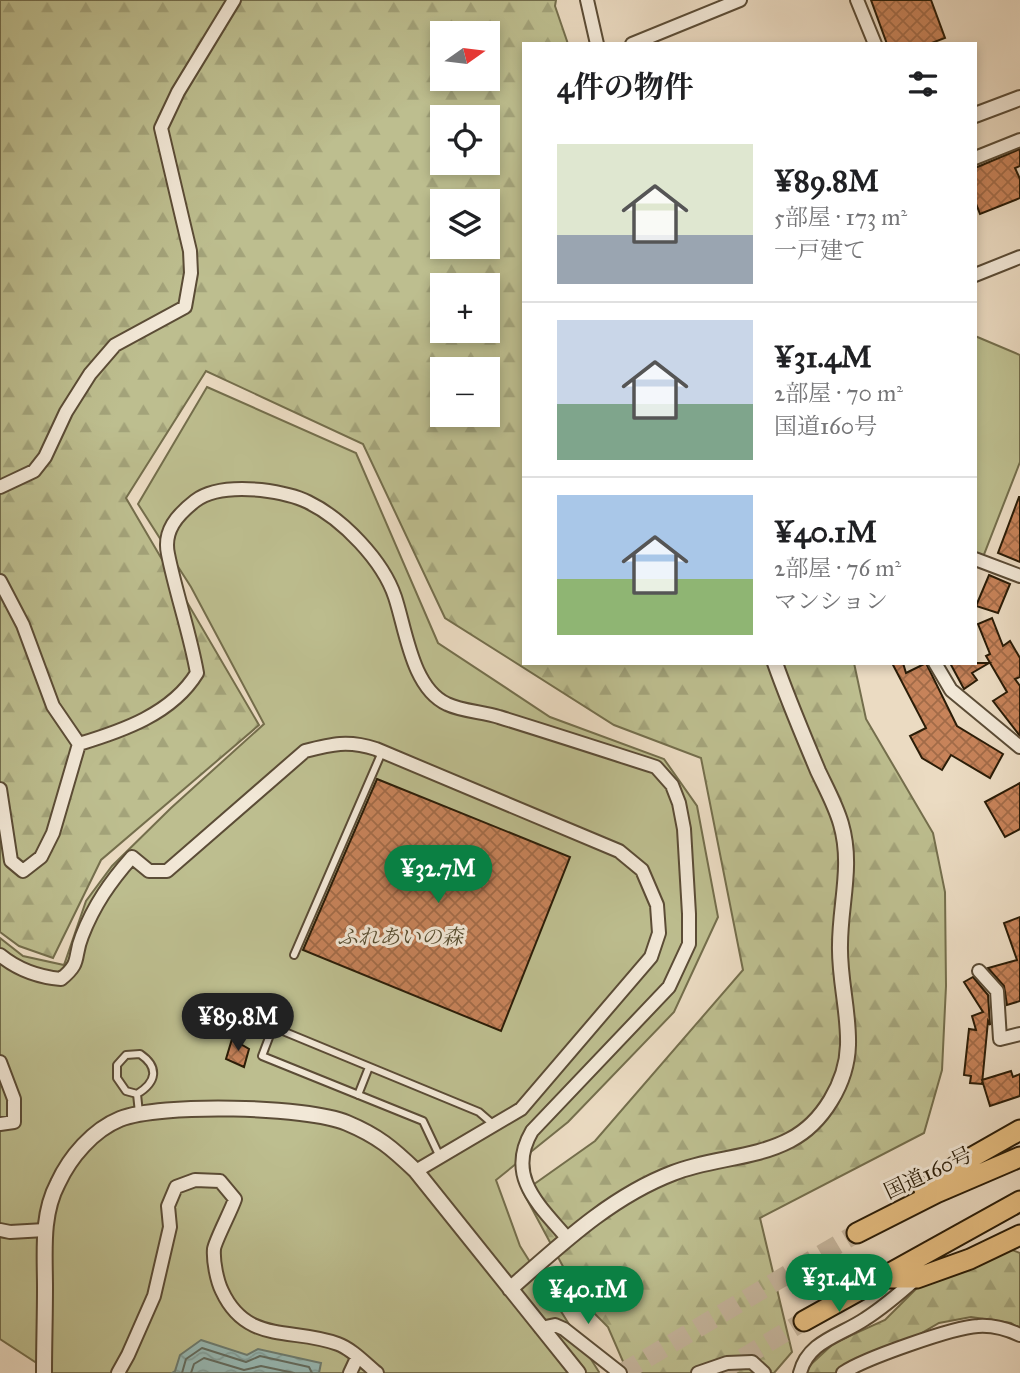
<!DOCTYPE html>
<html lang="ja">
<head>
<meta charset="utf-8">
<style>
  :root { --surface:#fff; --page:#f6f6f6; --text:#202124; --muted:#757577; --line:#e0e0e0; --accent:#0b8043 }
  body { margin:0; font-family:"IM FELL Great Primer","Noto Serif JP",serif; background:var(--page); color:var(--text); height:100vh; display:flex; flex-direction:column; font-size:26px; white-space:nowrap }
  * { box-sizing:border-box; margin:0 }
  p { font-size:23px; color:var(--muted) }
  .icon { flex:none; width:38px; height:38px; fill:none; stroke:currentColor; stroke-width:2; stroke-linecap:round; stroke-linejoin:round }
  .map { position:relative; flex:1; overflow:hidden }
  .panel { position:absolute; left:522px; top:42px; width:455px; height:623px; display:flex; flex-direction:column; background:var(--surface); border-radius:0px; box-shadow:0 4px 10px #0003 }
  .panel>* { flex:none }
  .needle { width:46px; rotate:76deg }
  .tools { position:absolute; left:430px; top:21px; display:grid; gap:14px }
  .tools a { display:grid; place-items:center; width:70px; height:70px; border-radius:0px; background:var(--surface); box-shadow:0 4px 10px #0003; font-size:35px }
  .price { position:absolute; translate:-50% -60px; padding:0 16px; border-radius:24px; background:var(--accent); color:#fff; font-size:23px; line-height:46px; filter:drop-shadow(0 2px 4px #0008) }
  .price::after { content:''; position:absolute; left:50%; top:42px; width:21px; height:16px; margin-left:-10px; background:inherit; clip-path:polygon(0 0,100% 0,50% 100%) }
  .price.active { background:#222; color:#fff }
  ul { padding:0; list-style:none }
  li { display:flex; align-items:center; gap:21px; height:175px; padding:0 35px }
  li+li { border-top:2px solid var(--line) }
  li span { display:grid; place-items:center; flex:none; width:196px; height:140px; border-radius:0px; color:#555 }
  li>.icon { margin-inline-start:auto }
  span .icon { width:84px; height:84px; fill:#fffc; stroke-width:1 }
  li b { font-size:30px }
  h2 { display:flex; justify-content:space-between; align-items:center; height:84px; padding:0 35px; font-size:30px }
  .map>svg:first-child { display:block }
  .forest { fill:url(#forest-firs); stroke:#746e4c; stroke-width:2; fill-rule:evenodd }
  .green { fill:#bdbe8f; stroke:#746e4c; stroke-width:2 }
  .water { fill:url(#water-waves); stroke:#6c7c71; stroke-width:2 }
  .lines { fill:none; stroke-linecap:round; stroke-linejoin:round }
  .shore { stroke:#626c60; stroke-width:2 }
  .building { fill:url(#building-cross-hatch); stroke:#2b1d08; stroke-width:2 }
  .trunk-tunnel { stroke:#c5b59d; stroke-width:19; stroke-dasharray:19 10; stroke-linecap:butt }
  .service-casing { stroke:#5b4c36; stroke-width:10 }
  .minor-casing { stroke:#5b4c36; stroke-width:16 }
  .tertiary-casing { stroke:#5b4c36; stroke-width:18 }
  .trunk-casing { stroke:#2b1d08; stroke-width:23 }
  .service { stroke:#f2e8d7; stroke-width:6 }
  .minor { stroke:#f2e8d7; stroke-width:12 }
  .tertiary { stroke:#f2e8d7; stroke-width:14 }
  .trunk { stroke:#e6be81; stroke-width:19 }
  .labels { text-anchor:middle; dominant-baseline:central; stroke-width:6; stroke-linejoin:round; paint-order:stroke }
  .park-label { font-size:21px; font-style:italic; fill:#574d30; stroke:#f2e8d7 }
  .street-label { font-size:21px; fill:#2b1d08; stroke:#f2e8d7 }
</style>
</head>
<body>
<div class="map">
<svg width="1020" height="1373" viewBox="0 0 1020 1373">
  <defs>
    <pattern id="forest-firs" width="22" height="20" patternUnits="userSpaceOnUse" patternTransform="scale(1.75)"><rect width="22" height="20" fill="#bdbe8f"/><path d="M5 1l3.5 6h-7zM16 11l3.5 6h-7z" fill="#a3a37a"/></pattern>
    <pattern id="water-waves" width="16" height="10" patternUnits="userSpaceOnUse" patternTransform="scale(1.75)"><rect width="16" height="10" fill="#98bbb7"/><path d="M0 5q4-4 8 0t8 0" fill="none" stroke="#83a09c"/></pattern>
    <pattern id="building-cross-hatch" width="8" height="8" patternUnits="userSpaceOnUse" patternTransform="scale(1.75)"><rect width="8" height="8" fill="#c7835a"/><path d="M0 0l8 8M0 8l8-8" fill="none" stroke="#a26b48"/></pattern>
  </defs>
  <rect width="100%" height="100%" fill="#ebdbc2"/>
  <filter id="stains"><feTurbulence type="fractalNoise" baseFrequency=".00286" numOctaves="4"/><feColorMatrix values="0 0 0 0 .2 0 0 0 0 .09 0 0 0 0 .02 0 0 0 .5 -.17"/></filter>
  <radialGradient id="worn" r=".72"><stop offset=".6" stop-color="#630" stop-opacity="0"/><stop offset="1" stop-color="#630" stop-opacity=".3"/></radialGradient>
  <path class="forest" d="M 0,0 L 556,0 L 555,6 L 568,44 L 523,44 L 523,663 L 854,663 L 866,719 L 933,833 L 945,892 L 946,986 L 942,1070 L 924,1133 L 760,1218 L 792,1352 L 774,1373 L 628,1373 L 608,1327 L 581,1300 L 523,1192 L 595,1141 L 743,970 L 701,758 L 614,725 L 445,618 L 363,444 L 206,371 L 126,498 L 259,725 L 101,860 L 53,958 L 19,946 L 0,932 ZM 443,33 L 488,33 L 488,79 L 443,79 ZM 443,117 L 488,117 L 488,163 L 443,163 ZM 443,201 L 488,201 L 488,247 L 443,247 ZM 443,285 L 488,285 L 488,331 L 443,331 ZM 443,369 L 488,369 L 488,415 L 443,415 Z
    M 1007,1248 L 1020,1253 L 1020,1329 L 1011,1323 L 971,1317 L 939,1323 L 853,1373 L 807,1373 L 807,1368 L 834,1343 L 885,1320 L 920,1285 Z"/>
  <path class="green" d="M 975,336 L 1020,355 L 1020,462 L 983,557 L 975,553 Z
    M 207,387 L 356,453 L 438,643 L 550,717 L 664,759 L 697,806 L 718,917 L 674,1012 L 568,1122 L 496,1180 L 520,1246 L 599,1372 L 598,1373 L 52,1373 L 0,1339 L 0,938 L 23,956 L 64,965 L 86,901 L 112,866 L 171,808 L 264,724 L 191,587 L 138,504 Z"/>
  <path class="water" d="M 201,1340 L 247,1355 L 258,1349 L 321,1363 L 319,1373 L 172,1373 L 175,1371 L 180,1355 Z"/>
  <g class="lines">
    <path class="shore" d="M 182,1373 L 186,1359 L 202,1348 L 246,1362 L 260,1356 L 309,1367 L 312,1373
      M 191,1373 L 194,1364 L 204,1358 L 244,1370 L 261,1366 L 294,1373"/>
  </g>
  <path class="building" d="M 871,0 L 931,0 L 945,38 L 929,44 L 887,44 Z
    M 1020,149 L 1020,166 L 1015,168 L 1020,179 L 1020,198 L 980,214 L 975,201 L 975,168 Z
    M 1019,497 L 1020,497 L 1020,562 L 998,553 Z
    M 989,575 L 1010,584 L 998,613 L 976,606 Z
    M 992,618 L 1003,646 L 1010,641 L 1020,658 L 1020,677 L 1015,679 L 1020,686 L 1020,736 L 993,701 L 1007,692 L 986,656 L 990,654 L 978,624 Z
    M 892,663 L 903,663 L 906,673 L 926,663 L 957,726 L 1003,754 L 990,778 L 951,755 L 942,770 L 922,758 L 910,736 L 926,728 Z
    M 950,663 L 989,663 L 972,673 L 977,680 L 964,689 Z
    M 377,779 L 570,857 L 501,1031 L 303,950 Z
    M 1020,783 L 1020,829 L 1005,837 L 985,802 Z
    M 1020,917 L 1020,1001 L 1007,1005 L 1004,986 L 988,968 L 1017,960 L 1004,923 Z
    M 973,977 L 988,995 L 990,1025 L 988,1021 L 982,1084 L 970,1083 L 971,1076 L 964,1075 L 969,1029 L 976,1030 L 972,1016 L 983,1012 L 964,982 Z
    M 232,1039 L 249,1049 L 244,1067 L 226,1059 Z
    M 1011,1071 L 1013,1077 L 1020,1074 L 1020,1096 L 990,1106 L 982,1080 Z"/>
  <g class="lines">
    <path class="trunk-tunnel" d="M 622,1373 L 857,1233
      M 718,1373 L 804,1321"/>
    <g class="service-casing">
      <path id="service" d="M 294,955 L 382,752
        M 137,1094 C 157,1082 159,1067 140,1054 L 126,1055 L 117,1065 L 117,1078 L 126,1091 L 137,1094 L 139,1113
        M 358,1095 L 369,1067
        M 440,1157 L 423,1121 L 262,1056 L 273,1027 L 479,1112 L 494,1125"/>
    </g>
    <g class="minor-casing">
      <path id="minor" d="M 587,0 L 597,44
        M 857,0 L 875,44
        M 632,44 L 740,0
        M 975,158 L 1020,140
        M 975,275 L 1020,257
        M 0,487 L 34,471 L 45,457 L 66,412 L 90,374 L 115,345 L 185,307 L 191,273 L 190,251 L 161,128 L 178,92 L 234,0
        M 975,559 L 1020,576
        M 0,581 L 23,625 L 53,706 L 79,744 L 53,833 L 41,857 L 23,871 L 11,861 L 0,789
        M 935,663 L 951,690 L 1020,747
        M 79,744 C 122,731 172,714 197,673 C 190,633 176,594 168,554 C 163,531 177,515 195,501 C 212,488 240,488 261,490 C 277,492 294,495 308,502 C 343,519 383,561 395,597 C 406,630 412,688 447,704 C 461,711 484,712 499,717 C 551,733 603,750 656,767 L 672,785 L 679,803 L 684,829 L 689,914 L 689,944 L 669,987 L 532,1131 C 505,1177 540,1206 568,1239
        M 0,955 C 17,969 39,977 61,979 C 82,962 73,958 82,936 C 94,905 110,882 132,857 L 149,871 L 167,871 L 305,751 C 332,744 348,740 376,749 L 619,851 L 642,870 L 657,905 L 659,933 L 651,957 L 521,1109 L 416,1171
        M 979,971 L 997,991 L 1000,1039 L 1020,1034
        M 0,1062 L 14,1099 L 14,1122 L 0,1124
        M 0,1230 L 10,1232 L 45,1230
        M 541,1328 L 555,1325 L 564,1329 L 620,1373
        M 118,1373 L 128,1355 L 154,1296 L 170,1227 L 168,1206 L 176,1187 L 195,1180 L 220,1181 L 235,1199 C 231,1211 215,1241 214,1249 C 213,1261 217,1281 222,1291 C 247,1345 293,1327 338,1344 C 352,1349 366,1364 377,1373
        M 350,1373 L 357,1358
        M 698,1373 L 727,1363 L 752,1362 L 764,1373
        M 800,1373 C 808,1341 840,1336 865,1319 C 884,1307 900,1293 917,1278
        M 843,1373 C 863,1359 954,1327 978,1326 C 992,1325 1007,1329 1020,1335"/>
    </g>
    <g class="tertiary-casing">
      <path id="tertiary" d="M 975,115 L 1020,98
        M 510,1289 C 560,1245 610,1197 673,1173 C 710,1158 754,1159 790,1140 C 823,1123 847,1082 848,1045 C 849,1011 839,979 840,945 C 840,904 853,865 841,824 C 836,806 826,788 818,771 C 803,735 788,700 775,663
        M 44,1373 C 44,1345 45,1316 45,1288 C 45,1252 41,1215 58,1183 C 70,1157 93,1130 120,1119 C 159,1103 308,1106 347,1123 C 378,1136 392,1148 416,1171 L 578,1373"/>
    </g>
    <g class="trunk-casing">
      <path id="trunk" d="M 924,1190 L 955,1167 L 1020,1130
        M 857,1233 L 936,1193 L 1020,1157
        M 886,1278 L 917,1278 L 970,1259 L 1020,1235
        M 804,1321 L 1020,1201"/>
    </g>
    <use href="#service" class="service"/>
    <use href="#minor" class="minor"/>
    <use href="#tertiary" class="tertiary"/>
    <use href="#trunk" class="trunk"/>
  </g>
  <g class="labels">
    <g class="park-label">
      <text x="400" y="937">ふれあいの森</text>
    </g>
    <g class="street-label">
      <text transform="translate(928 1173) rotate(-25)">国道160号</text>
    </g>
  </g>
  <rect width="100%" height="100%" filter="url(#stains)"/>
  <rect width="100%" height="100%" fill="url(#worn)"/>
</svg>
<div class="tools">
<a><svg class="needle" viewBox="-14 -14 28 28"><path d="M0-13l5 13h-10z" fill="#e53935"/><path d="M0 13l5-13h-10z" fill="#757577"/></svg></a>
<a><svg class="icon" aria-label="locate" viewBox="0 0 24 24"><circle cx="12" cy="12" r="6"/><path d="M12 2v4M12 18v4M2 12h4M18 12h4"/></svg></a>
<a><svg class="icon" aria-label="layers" viewBox="0 0 24 24"><path d="M12 4l9 5-9 5-9-5zM3 14l9 5 9-5"/></svg></a>
<a>+</a>
<a>−</a>
</div>
<b class="price" style="left:438px;top:905px">¥32.7M</b>
<b class="price active" style="left:238px;top:1053px">¥89.8M</b>
<b class="price" style="left:839px;top:1314px">¥31.4M</b>
<b class="price" style="left:588px;top:1326px">¥40.1M</b>
<section class="panel">
<h2>4件の物件<svg class="icon" aria-label="filters" viewBox="0 0 24 24"><path d="M4 7h16M4 17h16"/><circle cx="9" cy="7" r="2"/><circle cx="15" cy="17" r="2"/></svg></h2>
<ul>
<li><span style="background:linear-gradient(#dfe7d0 65%,#9aa5b1 0)"><svg class="icon" aria-label="home" viewBox="0 0 24 24"><path d="M3 11l9-7 9 7M6 9v11h12V9"/></svg></span><div><b>¥89.8M</b><p>5部屋 · 173 m²</p><p>一戸建て</p></div></li>
<li><span style="background:linear-gradient(#c9d6e8 60%,#7fa58c 0)"><svg class="icon" aria-label="home" viewBox="0 0 24 24"><path d="M3 11l9-7 9 7M6 9v11h12V9"/></svg></span><div><b>¥31.4M</b><p>2部屋 · 70 m²</p><p>国道160号</p></div></li>
<li><span style="background:linear-gradient(#a9c7e8 60%,#8fb573 0)"><svg class="icon" aria-label="home" viewBox="0 0 24 24"><path d="M3 11l9-7 9 7M6 9v11h12V9"/></svg></span><div><b>¥40.1M</b><p>2部屋 · 76 m²</p><p>マンション</p></div></li>
</ul>
</section>
</div>
</body>
</html>
